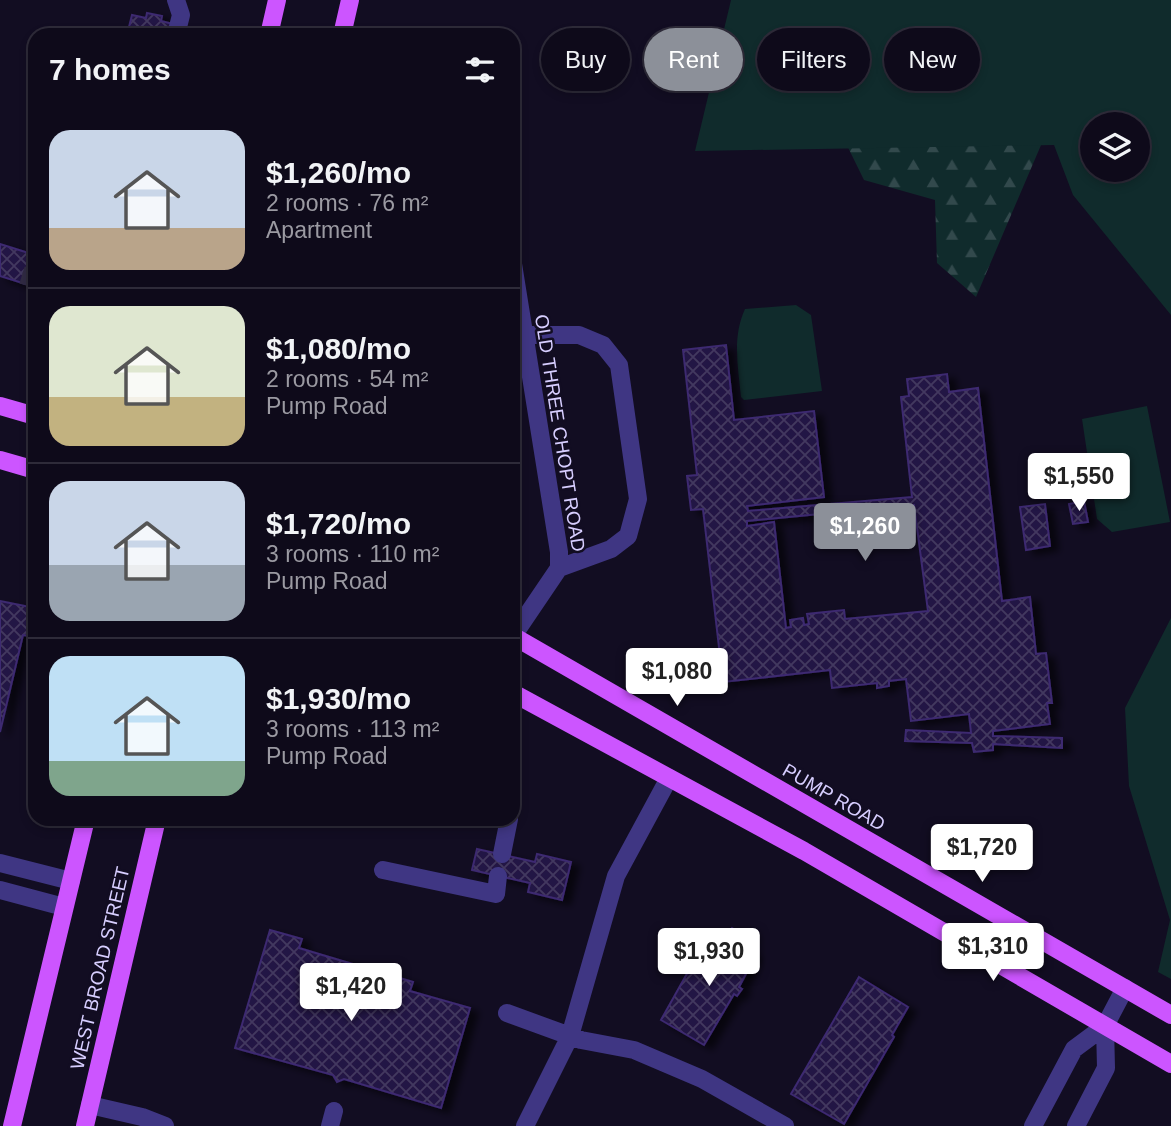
<!DOCTYPE html>
<html lang="en">
<head>
<meta charset="utf-8">
<style>
  :root { --surface:#0e0a1a; --page:#1c1827; --text:#f1f3f6; --muted:#9b9aa2; --line:#2e2b39; --accent:#8c9099 }
  body { margin:0; font-family:Helvetica,sans-serif; background:var(--page); color:var(--text); height:100vh; display:flex; flex-direction:column; font-size:26px; white-space:nowrap }
  * { box-sizing:border-box; margin:0 }
  p { font-size:23px; color:var(--muted) }
  .icon { flex:none; width:38px; height:38px; fill:none; stroke:currentColor; stroke-width:2; stroke-linecap:round; stroke-linejoin:round }
  .map { position:relative; flex:1; overflow:hidden }
  .details { position:absolute; left:28px; top:28px; width:492px; height:798px; display:flex; flex-direction:column; background:var(--surface); border-radius:21px; box-shadow:0 4px 10px #0003,0 0 0 2px var(--line) }
  .details>* { flex:none }
  .guide { position:absolute; left:541px; top:28px; width:525px; height:63px; display:flex; gap:14px }
  .controls { position:absolute; left:1080px; top:112px; display:grid; gap:14px }
  .controls a { display:grid; place-items:center; width:70px; height:70px; border-radius:50%; background:var(--surface); box-shadow:0 4px 10px #0003,0 0 0 2px var(--line); font-size:35px }
  .price { position:absolute; translate:-50% -60px; padding:0 16px; border-radius:7px; background:#fff; color:#222; font-size:23px; line-height:46px; filter:drop-shadow(0 2px 4px #0008) }
  .price::after { content:''; position:absolute; left:50%; top:42px; width:21px; height:16px; margin-left:-10px; background:inherit; clip-path:polygon(0 0,100% 0,50% 100%) }
  .price.on { background:var(--accent); color:#fff }
  ul { padding:0; list-style:none }
  li { display:flex; align-items:center; gap:21px; height:175px; padding:0 21px }
  li+li { border-top:2px solid var(--line) }
  li span { display:grid; place-items:center; flex:none; width:196px; height:140px; border-radius:21px; color:#555 }
  li>.icon { margin-inline-start:auto }
  span .icon { width:84px; height:84px; fill:#fffc; stroke-width:1 }
  li b { font-size:30px }
  h2 { display:flex; justify-content:space-between; align-items:center; height:84px; padding:0 21px; font-size:30px }
  .chip { padding:0 24px; border-radius:32px; background:var(--surface); box-shadow:0 4px 10px #0003,0 0 0 2px var(--line); font-size:24px; line-height:63px }
  .chip.on { background:var(--accent); color:#fff }
  .map>svg:first-child { display:block }
  .forest { fill:url(#forest-firs) }
  .park { fill:#102b2c; fill-rule:evenodd }
  .building { fill:url(#building-cross-hatch); stroke:#3d2971; stroke-width:2; fill-rule:evenodd; filter:url(#shadow) }
  .lines { fill:none; stroke-linecap:round; stroke-linejoin:round }
  .minor-tunnel { stroke:#302a43; stroke-width:18; stroke-dasharray:18 9; stroke-linecap:butt }
  .minor { stroke:#3f3683; stroke-width:18 }
  .major { stroke:#c5f; stroke-width:18 }
  .labels { text-anchor:middle; dominant-baseline:central; stroke-width:5; stroke-linejoin:round; paint-order:stroke }
  .street-label { font-size:19px; fill:#d7ceff; stroke:#120d22 }
</style>
</head>
<body>
<div class="map">
<svg width="1171" height="1126" viewBox="0 0 1171 1126">
  <defs>
    <pattern id="forest-firs" width="22" height="20" patternUnits="userSpaceOnUse" patternTransform="scale(1.75)"><rect width="22" height="20" fill="#102b2c"/><path d="M5 1l3.5 6h-7zM16 11l3.5 6h-7z" fill="#32494c"/></pattern>
    <pattern id="building-cross-hatch" width="8" height="8" patternUnits="userSpaceOnUse" patternTransform="scale(1.75)"><rect width="8" height="8" fill="#241844"/><path d="M0 0l8 8M0 8l8-8" fill="none" stroke="#433860"/></pattern>
    <filter id="shadow"><feDropShadow dx="8" dy="4.5" stdDeviation="3.5" flood-color="#0009"/></filter>
  </defs>
  <rect width="100%" height="100%" fill="#120d22"/>
  <path class="forest" d="M 1171,0 L 1074,68 L 976,297 L 937,263 L 935,200 L 864,180 L 837,125 Z"/>
  <path class="park" d="M 731,0 L 1171,0 L 1171,315 L 1073,195 L 1054,145 L 695,151 ZM 1138,124 L 1138,170 L 1092,170 L 1092,124 Z
    M 796,305 L 811,315 L 822,391 L 744,400 L 741,397 C 738,367 732,337 745,309 Z
    M 1147,406 L 1170,522 L 1112,532 L 1097,519 L 1082,419 Z
    M 1171,618 L 1171,979 L 1158,972 L 1170,920 L 1129,786 L 1125,708 Z"/>
  <path class="building" d="M 147,13 L 162,16 L 161,21 L 173,24 L 170,35 L 122,35 L 123,30 L 128,31 L 132,15 L 146,18 Z
    M 0,244 L 35,255 L 35,287 L 0,276 Z
    M 726,345 L 734,420 L 814,411 L 824,497 L 747,506 L 748,511 L 912,497 L 901,397 L 909,396 L 907,379 L 947,374 L 949,392 L 978,388 L 1002,601 L 1030,597 L 1036,654 L 1046,653 L 1052,703 L 1047,703 L 1050,724 L 993,731 L 993,736 L 1062,738 L 1062,748 L 993,744 L 993,750 L 974,752 L 972,743 L 905,741 L 906,730 L 971,733 L 969,714 L 911,721 L 906,679 L 889,681 L 889,686 L 877,688 L 877,683 L 832,688 L 830,670 L 723,682 L 703,509 L 691,510 L 687,476 L 697,475 L 683,350 ZM 914,505 L 928,611 L 845,619 L 844,610 L 807,614 L 809,624 L 804,625 L 803,618 L 790,620 L 791,627 L 786,628 L 774,522 L 747,526 L 747,521 Z
    M 1084,501 L 1088,522 L 1073,524 L 1069,504 Z
    M 1045,504 L 1050,546 L 1026,550 L 1020,507 Z
    M 0,601 L 35,608 L 30,636 L 23,635 L 0,732 Z
    M 477,849 L 535,862 L 537,854 L 571,862 L 562,900 L 528,892 L 530,883 L 472,870 Z
    M 732,928 L 746,936 L 740,948 L 753,955 L 745,968 L 748,970 L 739,987 L 742,989 L 737,996 L 734,994 L 704,1045 L 661,1020 L 689,970 L 694,972 L 707,946 L 717,938 L 724,942 Z
    M 270,930 L 302,939 L 299,948 L 413,982 L 410,991 L 470,1008 L 441,1108 L 344,1079 L 337,1082 L 333,1075 L 235,1048 Z
    M 859,977 L 908,1007 L 892,1035 L 894,1037 L 844,1124 L 791,1094 Z"/>
  <g class="lines">
    <path class="minor-tunnel" d="M 22,275 L 35,279"/>
    <path class="minor" d="M 176,0 L 181,15 L 176,35
      M 513,264 L 559,552 L 559,568 L 513,636
      M 525,335 L 579,335 L 603,345 L 619,365 L 638,499 L 628,536 L 611,549 L 559,568
      M 502,854 L 509,819
      M 0,863 L 71,881
      M 383,870 L 496,894 L 498,876
      M 0,890 L 64,907
      M 507,1013 L 581,1040 L 634,1050 L 702,1079 L 785,1126
      M 90,1105 L 142,1117 L 165,1126
      M 330,1126 L 334,1111
      M 525,1126 L 570,1036 L 616,876 L 669,778
      M 1033,1126 L 1074,1049 L 1105,1026 L 1125,988
      M 1076,1126 L 1106,1068 L 1105,1026"/>
    <path class="major" d="M 269,35 L 277,0
      M 342,35 L 350,0
      M 0,406 L 35,416
      M 0,460 L 35,470
      M 513,636 L 1171,1015
      M 513,693 L 804,851 L 1171,1064
      M 12,1126 L 86,819
      M 85,1126 L 157,819"/>
  </g>
  <g class="labels">
    <g class="street-label">
      <text transform="translate(560 433) rotate(81)">OLD THREE CHOPT ROAD</text>
      <text transform="translate(834 797) rotate(30)">PUMP ROAD</text>
      <text transform="translate(100 968) rotate(-77)">WEST BROAD STREET</text>
    </g>
  </g>
</svg>
<div class="controls">
<a><svg class="icon" aria-label="layers" viewBox="0 0 24 24"><path d="M12 4l9 5-9 5-9-5zM3 14l9 5 9-5"/></svg></a>
</div>
<b class="price" style="left:1079px;top:513px">$1,550</b>
<b class="price on" style="left:865px;top:563px">$1,260</b>
<b class="price" style="left:677px;top:708px">$1,080</b>
<b class="price" style="left:982px;top:884px">$1,720</b>
<b class="price" style="left:993px;top:983px">$1,310</b>
<b class="price" style="left:709px;top:988px">$1,930</b>
<b class="price" style="left:351px;top:1023px">$1,420</b>
<div class="guide">
<a class="chip">Buy</a>
<a class="chip on">Rent</a>
<a class="chip">Filters</a>
<a class="chip">New</a>
</div>
<section class="details">
<h2>7 homes<svg class="icon" aria-label="filters" viewBox="0 0 24 24"><path d="M4 7h16M4 17h16"/><circle cx="9" cy="7" r="2"/><circle cx="15" cy="17" r="2"/></svg></h2>
<ul>
<li><span style="background:linear-gradient(#c9d6e8 70%,#b9a48a 0)"><svg class="icon" aria-label="home" viewBox="0 0 24 24"><path d="M3 11l9-7 9 7M6 9v11h12V9"/></svg></span><div><b>$1,260/mo</b><p>2 rooms · 76 m²</p><p>Apartment</p></div></li>
<li><span style="background:linear-gradient(#dfe7d0 65%,#c2b280 0)"><svg class="icon" aria-label="home" viewBox="0 0 24 24"><path d="M3 11l9-7 9 7M6 9v11h12V9"/></svg></span><div><b>$1,080/mo</b><p>2 rooms · 54 m²</p><p>Pump Road</p></div></li>
<li><span style="background:linear-gradient(#c9d6e8 60%,#9aa5b1 0)"><svg class="icon" aria-label="home" viewBox="0 0 24 24"><path d="M3 11l9-7 9 7M6 9v11h12V9"/></svg></span><div><b>$1,720/mo</b><p>3 rooms · 110 m²</p><p>Pump Road</p></div></li>
<li><span style="background:linear-gradient(#bfe0f5 75%,#7fa58c 0)"><svg class="icon" aria-label="home" viewBox="0 0 24 24"><path d="M3 11l9-7 9 7M6 9v11h12V9"/></svg></span><div><b>$1,930/mo</b><p>3 rooms · 113 m²</p><p>Pump Road</p></div></li>
</ul>
</section>
</div>
</body>
</html>
